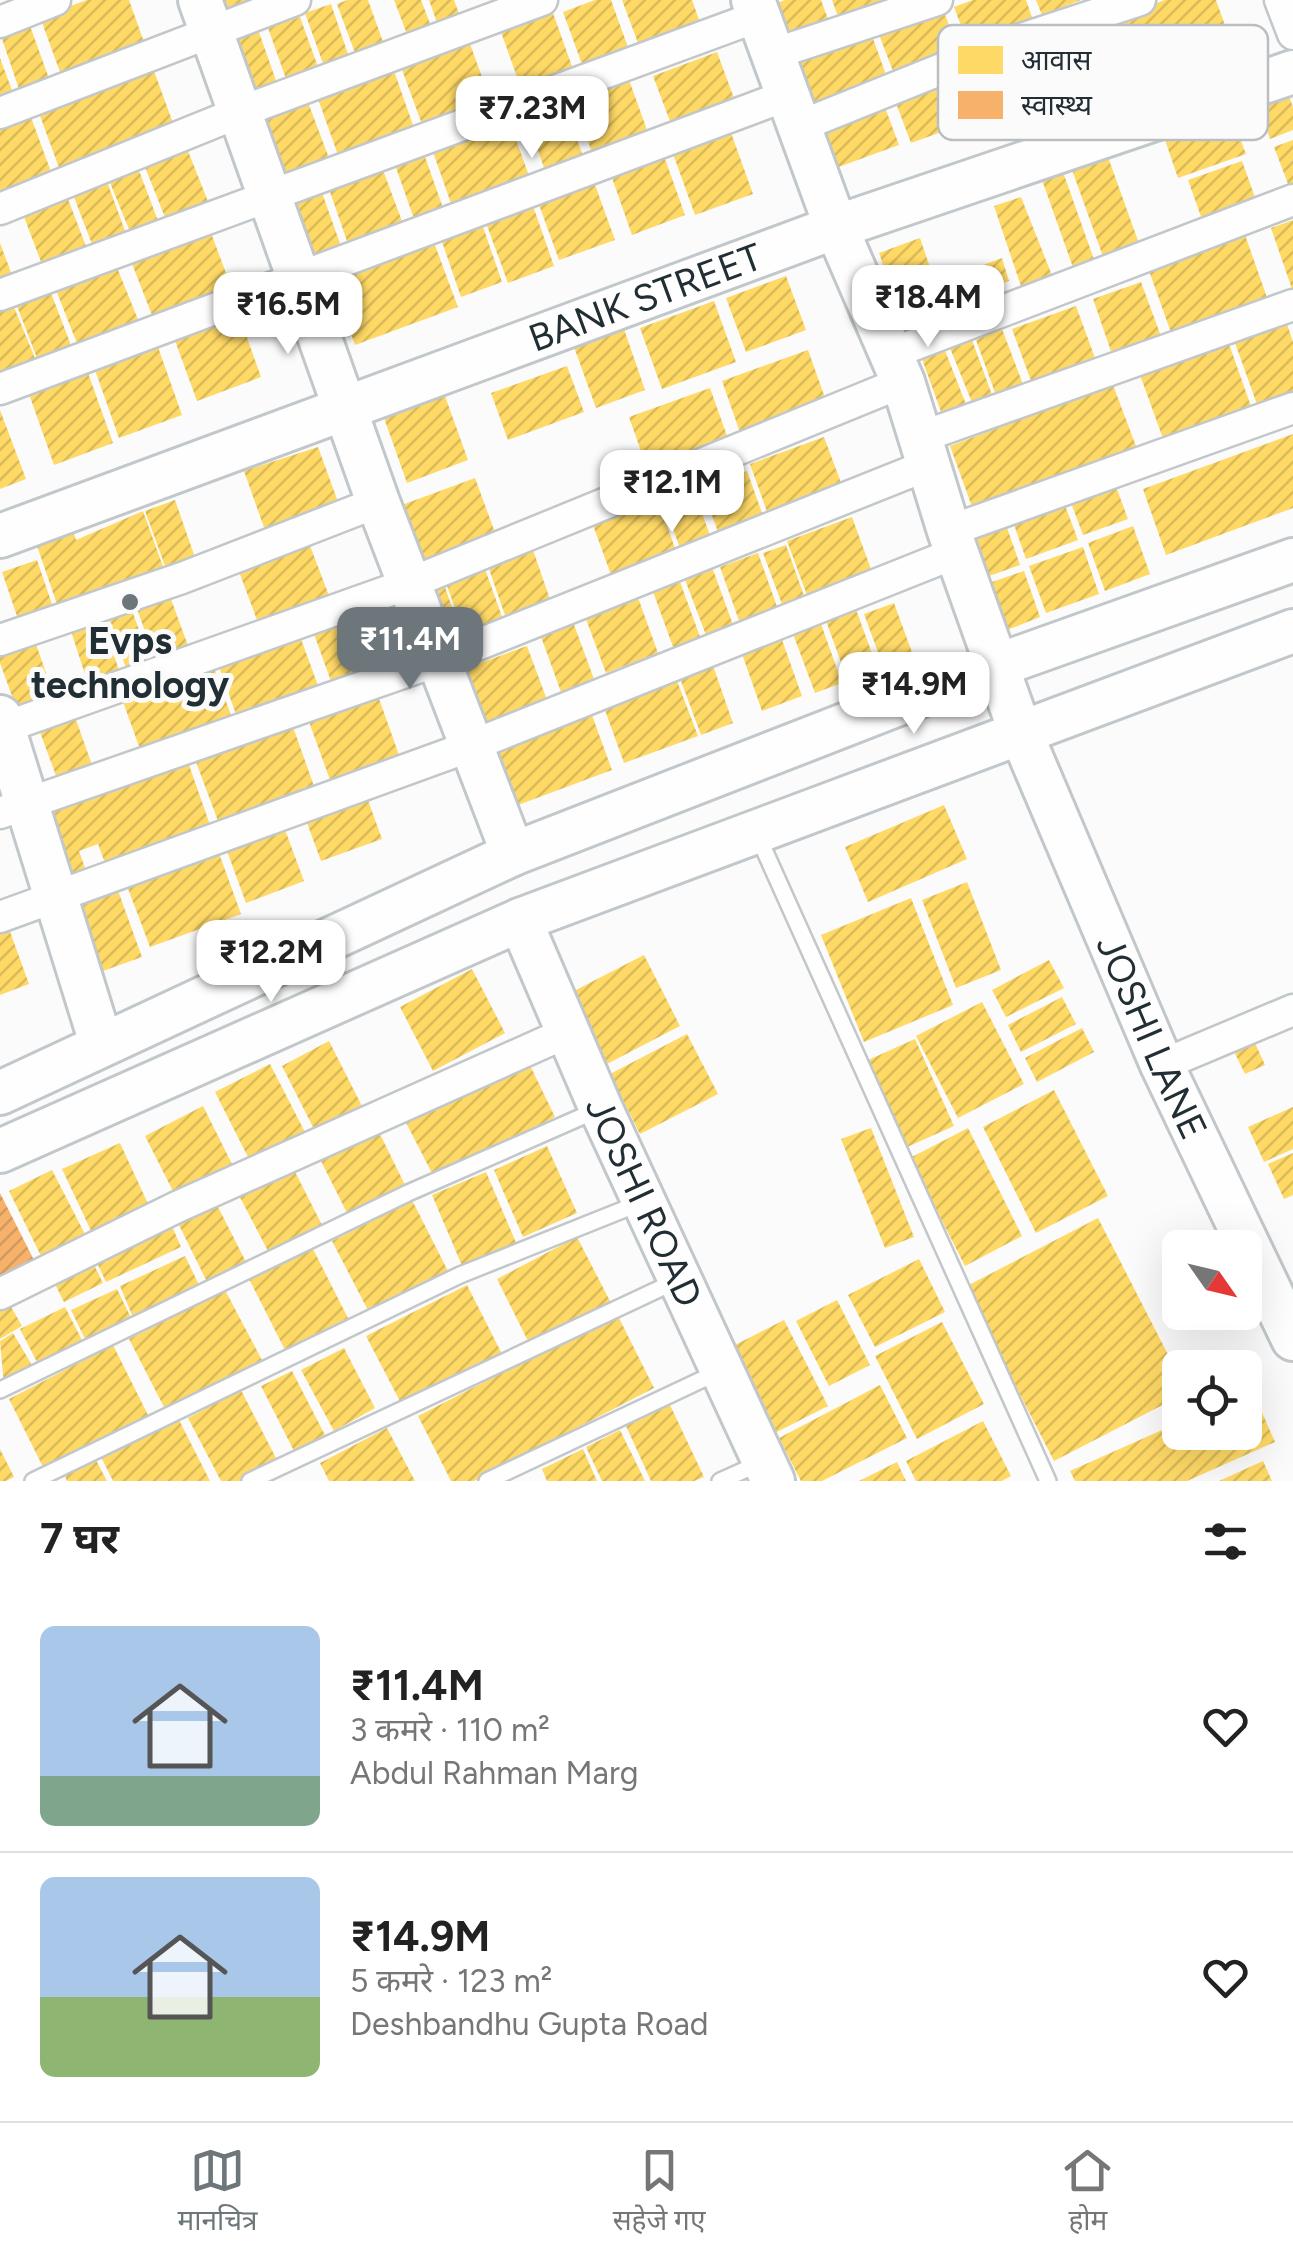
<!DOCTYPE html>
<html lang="hi">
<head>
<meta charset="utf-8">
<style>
  :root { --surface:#fff; --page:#f6f6f6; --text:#222; --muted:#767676; --line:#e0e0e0; --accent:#6d767a }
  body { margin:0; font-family:Figtree,"Noto Sans Devanagari",sans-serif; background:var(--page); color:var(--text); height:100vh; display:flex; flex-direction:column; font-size:38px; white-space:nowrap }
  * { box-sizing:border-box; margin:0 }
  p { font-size:32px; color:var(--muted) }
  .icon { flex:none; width:55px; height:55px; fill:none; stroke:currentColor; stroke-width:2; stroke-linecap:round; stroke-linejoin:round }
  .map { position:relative; height:1481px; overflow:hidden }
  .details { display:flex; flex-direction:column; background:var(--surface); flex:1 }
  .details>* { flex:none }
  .needle { width:65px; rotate:124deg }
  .buttons { position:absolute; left:1162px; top:1230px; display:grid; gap:20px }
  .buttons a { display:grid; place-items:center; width:100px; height:100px; border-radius:15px; background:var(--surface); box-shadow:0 10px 40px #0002; font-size:50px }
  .price { position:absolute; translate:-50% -85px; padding:0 22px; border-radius:20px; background:#fff; color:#222; font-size:32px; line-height:65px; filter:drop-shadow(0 2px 5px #0008) }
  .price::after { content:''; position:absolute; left:50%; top:60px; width:30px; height:22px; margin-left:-15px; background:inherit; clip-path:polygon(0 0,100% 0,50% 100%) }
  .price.active { background:var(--accent); color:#fff }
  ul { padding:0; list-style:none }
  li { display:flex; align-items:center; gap:30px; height:250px; padding:0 40px }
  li+li { border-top:2px solid var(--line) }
  li span { display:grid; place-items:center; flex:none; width:280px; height:200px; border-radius:15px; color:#555 }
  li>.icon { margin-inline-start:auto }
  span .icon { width:120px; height:120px; fill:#fffc; stroke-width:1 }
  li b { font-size:42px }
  h2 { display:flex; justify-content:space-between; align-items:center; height:120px; padding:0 40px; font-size:42px }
  .tabs { display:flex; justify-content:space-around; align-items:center; height:140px; border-top:2px solid var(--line); background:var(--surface); font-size:28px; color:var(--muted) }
  .tabs a { display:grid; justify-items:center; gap:5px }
  .tabs .active { color:var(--accent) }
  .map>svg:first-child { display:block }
  .homes { fill:url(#homes-hatch) }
  .health { fill:url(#health-hatch) }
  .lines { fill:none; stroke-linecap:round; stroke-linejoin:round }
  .lane-casing { stroke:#c1c7ca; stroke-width:20 }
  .street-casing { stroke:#c1c7ca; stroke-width:35 }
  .secondary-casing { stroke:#c1c7ca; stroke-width:48 }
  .lane { stroke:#fefefe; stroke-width:15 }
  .street { stroke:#fefefe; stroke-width:30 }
  .secondary { stroke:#fefefe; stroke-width:42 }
  .poi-dot { fill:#6d767a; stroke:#fbfbfb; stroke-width:4 }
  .labels { text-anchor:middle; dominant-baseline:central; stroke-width:10; stroke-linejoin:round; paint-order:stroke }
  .street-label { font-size:38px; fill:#212f35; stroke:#fbfbfb }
  .poi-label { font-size:38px; font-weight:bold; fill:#212f35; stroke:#fbfbfb }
  .key { fill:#fbfbfb; stroke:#babec0; stroke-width:2.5 }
  .key-label { font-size:28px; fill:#212f35 }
</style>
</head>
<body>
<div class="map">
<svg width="1293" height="1481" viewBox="0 0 1293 1481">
  <defs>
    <pattern id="homes-hatch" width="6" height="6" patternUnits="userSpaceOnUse" patternTransform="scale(2.5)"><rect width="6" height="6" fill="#ffd966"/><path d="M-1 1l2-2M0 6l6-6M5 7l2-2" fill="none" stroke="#dabb59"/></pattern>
    <pattern id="health-hatch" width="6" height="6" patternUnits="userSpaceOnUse" patternTransform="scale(2.5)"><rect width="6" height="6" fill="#f6b26b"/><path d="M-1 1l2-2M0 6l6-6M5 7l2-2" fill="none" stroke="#d3995d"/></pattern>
  </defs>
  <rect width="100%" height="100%" fill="#fbfbfb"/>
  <path class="homes" d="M 87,0 L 129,0 L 145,45 L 61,75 L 40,17 Z
    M 205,0 L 263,0 L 212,19 Z
    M 347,0 L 368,0 L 387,53 L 359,64 L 337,4 Z
    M 394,0 L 421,0 L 434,34 L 410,42 Z
    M 429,0 L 454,0 L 462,22 L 440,31 Z
    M 595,0 L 611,0 L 629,50 L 583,67 L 563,12 Z
    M 622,0 L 692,0 L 702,28 L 641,51 Z
    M 785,0 L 821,0 L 831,27 L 781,46 L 767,7 Z
    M 832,0 L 897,0 L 840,22 Z
    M 973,0 L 1026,0 L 1034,23 L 969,47 L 954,7 Z
    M 1036,0 L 1081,0 L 1042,15 Z
    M 1165,0 L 1216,0 L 1226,28 L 1136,61 L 1120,16 Z
    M 331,4 L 351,63 L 326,72 L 305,13 Z
    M 943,9 L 960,56 L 896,79 L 878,32 Z
    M 553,13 L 574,72 L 522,91 L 501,32 Z
    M 300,17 L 322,78 L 290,90 L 268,28 Z
    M 255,21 L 279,89 L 238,104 L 214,36 Z
    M 29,23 L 51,84 L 21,95 L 0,33 Z
    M 872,36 L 889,83 L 812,110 L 795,64 Z
    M 469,41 L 491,102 L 423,127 L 401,67 Z
    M 717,52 L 735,101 L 671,124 L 653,76 Z
    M 0,58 L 16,101 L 0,107 Z
    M 393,68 L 414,128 L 338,155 L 317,96 Z
    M 154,71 L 177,134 L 62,176 L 39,113 Z
    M 628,77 L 651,141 L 595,161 L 572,97 Z
    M 942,77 L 958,126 L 911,143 L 893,95 Z
    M 1284,82 L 1293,107 L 1293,130 L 1270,139 L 1253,93 Z
    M 306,97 L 332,166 L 283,184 L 258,114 Z
    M 564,102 L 586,165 L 548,179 L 526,116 Z
    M 883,102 L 899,145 L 833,169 L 818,125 Z
    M 28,109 L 54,180 L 0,200 L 0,119 Z
    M 1230,112 L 1246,154 L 1178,178 L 1164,137 Z
    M 510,123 L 532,184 L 454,212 L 433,152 Z
    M 730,130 L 753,194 L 695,215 L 672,151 Z
    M 1293,140 L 1293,197 L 1274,147 Z
    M 186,146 L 211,209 L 168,225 L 143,162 Z
    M 424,154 L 447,219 L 418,230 L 395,165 Z
    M 664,156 L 685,215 L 632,235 L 611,175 Z
    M 1108,157 L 1141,249 L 1105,262 L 1072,170 Z
    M 1242,161 L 1257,203 L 1203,222 L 1188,180 Z
    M 138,168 L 160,226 L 132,237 L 109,180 Z
    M 383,170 L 403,224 L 348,244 L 329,189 Z
    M 1063,172 L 1096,265 L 1075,273 L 1042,180 Z
    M 106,179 L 128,239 L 95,252 L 72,192 Z
    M 594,182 L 615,240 L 559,260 L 538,202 Z
    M 321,190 L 342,249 L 306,262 L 285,203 Z
    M 65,191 L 87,249 L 43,267 L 21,209 Z
    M 1021,197 L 1057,288 L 1025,298 L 994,206 Z
    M 533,206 L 554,266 L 508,283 L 486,223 Z
    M 1293,220 L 1293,289 L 1292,289 L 1271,228 Z
    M 481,221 L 502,282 L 461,297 L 440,236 Z
    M 208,225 L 235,297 L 157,328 L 129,256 Z
    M 1244,232 L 1270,306 L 1174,341 L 1148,268 Z
    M 920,238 L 949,323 L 908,337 L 879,253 Z
    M 433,240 L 458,307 L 355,345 L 331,277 Z
    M 0,243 L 15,283 L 0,289 Z
    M 1002,258 L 1009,281 L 952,301 L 945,279 Z
    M 114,260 L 141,327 L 80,351 L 54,285 Z
    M 786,276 L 806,330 L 746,352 L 726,298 Z
    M 1141,282 L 1162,339 L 1113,357 L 1093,299 Z
    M 51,293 L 74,353 L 40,366 L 17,306 Z
    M 714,301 L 736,362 L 662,389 L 640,328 Z
    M 1076,306 L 1098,366 L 1034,389 L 1012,329 Z
    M 14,307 L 37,363 L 0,378 L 0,312 Z
    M 239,315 L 261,377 L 197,401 L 174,338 Z
    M 1287,324 L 1293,342 L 1293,394 L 1258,407 L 1235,343 Z
    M 624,329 L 645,390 L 596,408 L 574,347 Z
    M 1002,329 L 1026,392 L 998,401 L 976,340 Z
    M 972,340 L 995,403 L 975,410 L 950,348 Z
    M 1229,344 L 1253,412 L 1165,444 L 1140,375 Z
    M 158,347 L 182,415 L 119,438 L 95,370 Z
    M 944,348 L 969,412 L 944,420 L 921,356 Z
    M 808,350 L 829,409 L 743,441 L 722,381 Z
    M 567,366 L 584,412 L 508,440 L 491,393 Z
    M 88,373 L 113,443 L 54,465 L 29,394 Z
    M 1113,385 L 1139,454 L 975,515 L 950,446 Z
    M 710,388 L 731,447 L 650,477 L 629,417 Z
    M 445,396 L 468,460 L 407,483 L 384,418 Z
    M 0,410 L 26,479 L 0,489 Z
    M 1293,434 L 1293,508 L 1166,555 L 1143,489 Z
    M 824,437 L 846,496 L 771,523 L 750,464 Z
    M 318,447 L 341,510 L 267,536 L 244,471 Z
    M 747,471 L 767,527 L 722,543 L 702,488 Z
    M 475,478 L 497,538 L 413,569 L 391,509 Z
    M 691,483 L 715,549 L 684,560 L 661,494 Z
    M 1115,484 L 1128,519 L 1083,535 L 1070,500 Z
    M 654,490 L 680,562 L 615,586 L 589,514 Z
    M 175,500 L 198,566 L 169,577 L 145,511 Z
    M 1063,500 L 1078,540 L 1026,559 L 1012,519 Z
    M 143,511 L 165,572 L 61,616 L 36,543 L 73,530 L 76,540 Z
    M 852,517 L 876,583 L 811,606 L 787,541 Z
    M 1005,522 L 1020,565 L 975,581 L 959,538 Z
    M 1133,526 L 1150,574 L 1105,591 L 1088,543 Z
    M 309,543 L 331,601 L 260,628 L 238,569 Z
    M 786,545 L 808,607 L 786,615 L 763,553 Z
    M 1083,547 L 1099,594 L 1046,613 L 1029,566 Z
    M 533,550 L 554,611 L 509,627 L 488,566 Z
    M 758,553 L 780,615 L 742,629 L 720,567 Z
    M 37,560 L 53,607 L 21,628 L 2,572 Z
    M 712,567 L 736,633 L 709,643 L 684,577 Z
    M 485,569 L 506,628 L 467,642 L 446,583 Z
    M 1024,571 L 1040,617 L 989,637 L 972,589 Z
    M 679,579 L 703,645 L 676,655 L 652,589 Z
    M 445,587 L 464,642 L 437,651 L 417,597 Z
    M 168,591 L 190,651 L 156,663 L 135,603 Z
    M 636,592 L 658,653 L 606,673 L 583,611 Z
    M 129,602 L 152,666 L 128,674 L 106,610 Z
    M 894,603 L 913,655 L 883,666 L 864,614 Z
    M 359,605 L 381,666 L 332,684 L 310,623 Z
    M 855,607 L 877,667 L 847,679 L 825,618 Z
    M 101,614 L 123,683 L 91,693 L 69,625 Z
    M 573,622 L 594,679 L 561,692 L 540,634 Z
    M 821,624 L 842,683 L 815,693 L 793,634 Z
    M 297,628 L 320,691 L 238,720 L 216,658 Z
    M 31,630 L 56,701 L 19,715 L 0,663 L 0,641 Z
    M 781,637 L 802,696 L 762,711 L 741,651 Z
    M 527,646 L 547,700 L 474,726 L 455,672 Z
    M 711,660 L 733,723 L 701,735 L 678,673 Z
    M 213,665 L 232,718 L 141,752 L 122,699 Z
    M 674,673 L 698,736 L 624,763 L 601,699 Z
    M 377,693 L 399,755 L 330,780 L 308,719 Z
    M 589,707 L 612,770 L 510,808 L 489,750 Z
    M 73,711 L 93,768 L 58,781 L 37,724 Z
    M 293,727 L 314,786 L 218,821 L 196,762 Z
    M 188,762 L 210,825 L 105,863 L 98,844 L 79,851 L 85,868 L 73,873 L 51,812 Z
    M 364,789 L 382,839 L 321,861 L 303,812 Z
    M 944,805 L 967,859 L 868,902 L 845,847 Z
    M 281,819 L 304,881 L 246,903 L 223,840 Z
    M 216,845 L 241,914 L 150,947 L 124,878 Z
    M 967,882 L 1001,970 L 956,988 L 922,900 Z
    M 116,885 L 142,957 L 89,976 L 64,904 Z
    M 911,898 L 953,1005 L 864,1042 L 821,935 Z
    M 8,926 L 29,984 L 0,995 L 0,929 Z
    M 644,955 L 680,1026 L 605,1065 L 568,994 Z
    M 1049,960 L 1064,988 L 1006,1017 L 992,990 Z
    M 472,969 L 505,1033 L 433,1071 L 400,1007 Z
    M 1062,997 L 1076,1024 L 1021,1052 L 1008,1025 Z
    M 982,1002 L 1024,1084 L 958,1118 L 916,1036 Z
    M 1082,1028 L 1094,1052 L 1037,1082 L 1025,1058 Z
    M 1250,1032 L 1265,1065 L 1245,1074 L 1229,1041 Z
    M 687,1034 L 718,1094 L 640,1134 L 610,1074 Z
    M 915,1039 L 954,1126 L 905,1148 L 866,1061 Z
    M 329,1041 L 364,1110 L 317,1135 L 282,1066 Z
    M 526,1057 L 555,1117 L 435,1179 L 400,1111 Z
    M 270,1064 L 307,1136 L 252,1165 L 215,1092 Z
    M 1054,1090 L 1108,1196 L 1036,1233 L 983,1127 Z
    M 203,1106 L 235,1170 L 177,1199 L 145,1136 Z
    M 1293,1107 L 1293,1149 L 1264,1162 L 1248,1127 Z
    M 374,1122 L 406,1187 L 349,1217 L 315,1149 Z
    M 871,1128 L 914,1237 L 885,1248 L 841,1139 Z
    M 968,1128 L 1022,1236 L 965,1266 L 910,1158 Z
    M 120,1143 L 150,1208 L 93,1235 L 62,1169 Z
    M 547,1146 L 577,1213 L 523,1237 L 494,1170 Z
    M 1293,1153 L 1293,1195 L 1284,1199 L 1268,1164 Z
    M 288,1158 L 322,1225 L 269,1253 L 234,1186 Z
    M 52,1170 L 87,1238 L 43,1260 L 9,1191 Z
    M 486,1172 L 517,1245 L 463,1268 L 432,1195 Z
    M 213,1197 L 248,1266 L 209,1286 L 175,1217 Z
    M 412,1200 L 450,1275 L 371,1316 L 332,1241 Z
    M 168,1217 L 181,1247 L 106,1282 L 92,1252 Z
    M 1098,1218 L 1180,1378 L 1180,1396 L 1054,1461 L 965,1287 Z
    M 577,1237 L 612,1305 L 531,1347 L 497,1279 Z
    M 312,1247 L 348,1318 L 285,1350 L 249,1279 Z
    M 89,1255 L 103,1283 L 64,1302 L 50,1274 Z
    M 185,1256 L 201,1289 L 134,1320 L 120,1286 Z
    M 919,1259 L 945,1312 L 875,1347 L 848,1295 Z
    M 467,1285 L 503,1356 L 403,1407 L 366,1336 Z
    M 117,1289 L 132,1320 L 86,1341 L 71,1310 Z
    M 225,1290 L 263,1362 L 166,1411 L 129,1339 Z
    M 6,1298 L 22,1326 L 0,1339 L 0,1301 Z
    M 837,1300 L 870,1365 L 829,1386 L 796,1321 Z
    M 65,1307 L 83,1342 L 38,1364 L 20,1329 Z
    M 617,1314 L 654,1388 L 474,1481 L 451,1481 L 418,1416 Z
    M 784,1320 L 828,1406 L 767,1437 L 723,1351 Z
    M 942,1322 L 984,1404 L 917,1439 L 875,1356 Z
    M 13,1333 L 33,1367 L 4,1385 L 0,1341 Z
    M 113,1345 L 148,1415 L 44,1469 L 9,1399 Z
    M 344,1348 L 375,1408 L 334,1431 L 301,1370 Z
    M 292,1371 L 325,1435 L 294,1451 L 261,1386 Z
    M 880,1385 L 907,1438 L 822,1481 L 801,1481 L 779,1438 Z
    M 241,1390 L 278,1462 L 241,1481 L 221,1481 L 188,1418 Z
    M 1252,1390 L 1275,1442 L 1187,1481 L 1075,1481 L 1070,1471 L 1180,1422 L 1180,1432 L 1245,1432 L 1245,1393 Z
    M 670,1405 L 704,1477 L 694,1481 L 651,1481 L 626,1426 Z
    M 178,1418 L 210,1481 L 113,1481 L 101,1457 Z
    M 983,1421 L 1011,1476 L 1002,1481 L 916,1481 L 906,1461 Z
    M 387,1428 L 415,1481 L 329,1481 L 320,1463 Z
    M 620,1430 L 645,1481 L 602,1481 L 586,1447 Z
    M 0,1449 L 14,1477 L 6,1481 L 0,1481 Z
    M 583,1449 L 597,1481 L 547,1481 L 542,1469 Z
    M 96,1460 L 107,1481 L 67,1481 L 65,1476 Z
    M 1263,1461 L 1272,1481 L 1219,1481 Z
    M 897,1462 L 906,1481 L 859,1481 Z"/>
  <path class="health" d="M 0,1193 L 36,1264 L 0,1282 Z"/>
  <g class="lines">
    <g class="lane-casing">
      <path id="lane" d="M 757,834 L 1048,1481
        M 0,1390 L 408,1193 L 597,1110
        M 33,1481 L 460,1275 L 640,1203
        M 250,1481 L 676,1281
        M 487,1481 L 718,1372
        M 720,1481 L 760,1463"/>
    </g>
    <g class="street-casing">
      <path id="street" d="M 1280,0 L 1293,34
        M 0,22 L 55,0
        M 773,54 L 937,0
        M 0,113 L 295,0
        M 800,126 L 994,48 L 1140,0
        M 0,209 L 240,112 L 542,0
        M 0,295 L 759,16
        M 890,354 L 1293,200
        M 0,389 L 788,95
        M 921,437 L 1293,305
        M 949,531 L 1293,408
        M 0,640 L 182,578 L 378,502
        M 0,729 L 408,584 L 903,382
        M 0,813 L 437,661 L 928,465
        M 0,917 L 468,747 L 958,552
        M 1162,1065 L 1293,1010
        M 0,1294 L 177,1207 L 568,1032"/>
    </g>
    <g class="secondary-casing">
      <g id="secondary">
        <path d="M 200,0 L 378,502 L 513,854"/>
        <path id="s1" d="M 753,0 L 836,227 L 903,382 L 949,531 L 1020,731 L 1162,1065 L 1293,1339"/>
        <path id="s2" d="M 0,536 L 836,227 L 1293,72"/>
        <path d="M 0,717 L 101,1043"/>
        <path id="s3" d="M 520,920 L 601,1109 L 773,1481"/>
        <path d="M 0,1093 L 513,854 L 996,666 L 1293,560"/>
        <path d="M 0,1151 L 520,920 L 1293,631"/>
      </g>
    </g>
    <use href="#lane" class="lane"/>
    <use href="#street" class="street"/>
    <use href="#secondary" class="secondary"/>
  </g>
  <circle class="poi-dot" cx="130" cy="602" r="10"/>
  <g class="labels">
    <g class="street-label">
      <text stroke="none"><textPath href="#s2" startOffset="688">BANK STREET</textPath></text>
      <text stroke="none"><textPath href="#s1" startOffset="1112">JOSHI LANE</textPath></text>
      <text stroke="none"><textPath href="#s3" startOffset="308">JOSHI ROAD</textPath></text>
    </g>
    <g class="poi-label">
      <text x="130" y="641">Evps<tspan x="130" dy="44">technology</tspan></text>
    </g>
  </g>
  <rect x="938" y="25" width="330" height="115" rx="15" class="key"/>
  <rect x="958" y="46" width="45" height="28" fill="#ffd966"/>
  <rect x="958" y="91" width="45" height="28" fill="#f6b26b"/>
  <g class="key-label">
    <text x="1021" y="70">आवास</text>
    <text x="1021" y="115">स्वास्थ्य</text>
  </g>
</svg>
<div class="buttons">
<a><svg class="needle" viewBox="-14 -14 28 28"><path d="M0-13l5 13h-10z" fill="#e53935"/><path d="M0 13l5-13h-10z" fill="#767676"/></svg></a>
<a><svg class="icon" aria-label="locate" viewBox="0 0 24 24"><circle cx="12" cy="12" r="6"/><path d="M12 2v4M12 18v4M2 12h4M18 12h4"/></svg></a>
</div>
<b class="price" style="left:532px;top:161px">₹7.23M</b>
<b class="price" style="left:928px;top:350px">₹18.4M</b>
<b class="price" style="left:288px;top:357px">₹16.5M</b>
<b class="price" style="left:672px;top:535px">₹12.1M</b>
<b class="price active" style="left:410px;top:692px">₹11.4M</b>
<b class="price" style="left:914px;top:737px">₹14.9M</b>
<b class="price" style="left:271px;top:1005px">₹12.2M</b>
</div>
<section class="details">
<h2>7 घर<svg class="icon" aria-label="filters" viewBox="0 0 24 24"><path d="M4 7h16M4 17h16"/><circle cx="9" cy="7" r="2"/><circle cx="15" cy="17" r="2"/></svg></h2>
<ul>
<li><span style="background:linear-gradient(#a9c7e8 75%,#7fa58c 0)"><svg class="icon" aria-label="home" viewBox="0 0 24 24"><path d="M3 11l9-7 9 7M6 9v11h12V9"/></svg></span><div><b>₹11.4M</b><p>3 कमरे · 110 m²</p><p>Abdul Rahman Marg</p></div><svg class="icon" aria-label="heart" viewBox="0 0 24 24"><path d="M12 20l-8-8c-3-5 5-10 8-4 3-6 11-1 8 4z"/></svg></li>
<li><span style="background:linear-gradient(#a9c7e8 60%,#8fb573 0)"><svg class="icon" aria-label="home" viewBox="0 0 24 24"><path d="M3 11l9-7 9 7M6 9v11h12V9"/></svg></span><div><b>₹14.9M</b><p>5 कमरे · 123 m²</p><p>Deshbandhu Gupta Road</p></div><svg class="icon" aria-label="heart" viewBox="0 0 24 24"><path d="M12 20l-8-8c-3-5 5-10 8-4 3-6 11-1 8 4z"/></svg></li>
</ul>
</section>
<nav class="tabs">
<a class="active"><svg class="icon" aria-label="map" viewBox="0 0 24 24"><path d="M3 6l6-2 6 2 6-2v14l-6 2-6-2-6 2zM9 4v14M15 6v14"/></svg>मानचित्र</a>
<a><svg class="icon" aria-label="saved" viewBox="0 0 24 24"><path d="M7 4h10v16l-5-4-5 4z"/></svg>सहेजे गए</a>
<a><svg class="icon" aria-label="home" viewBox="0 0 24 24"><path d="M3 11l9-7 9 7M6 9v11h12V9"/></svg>होम</a>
</nav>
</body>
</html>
